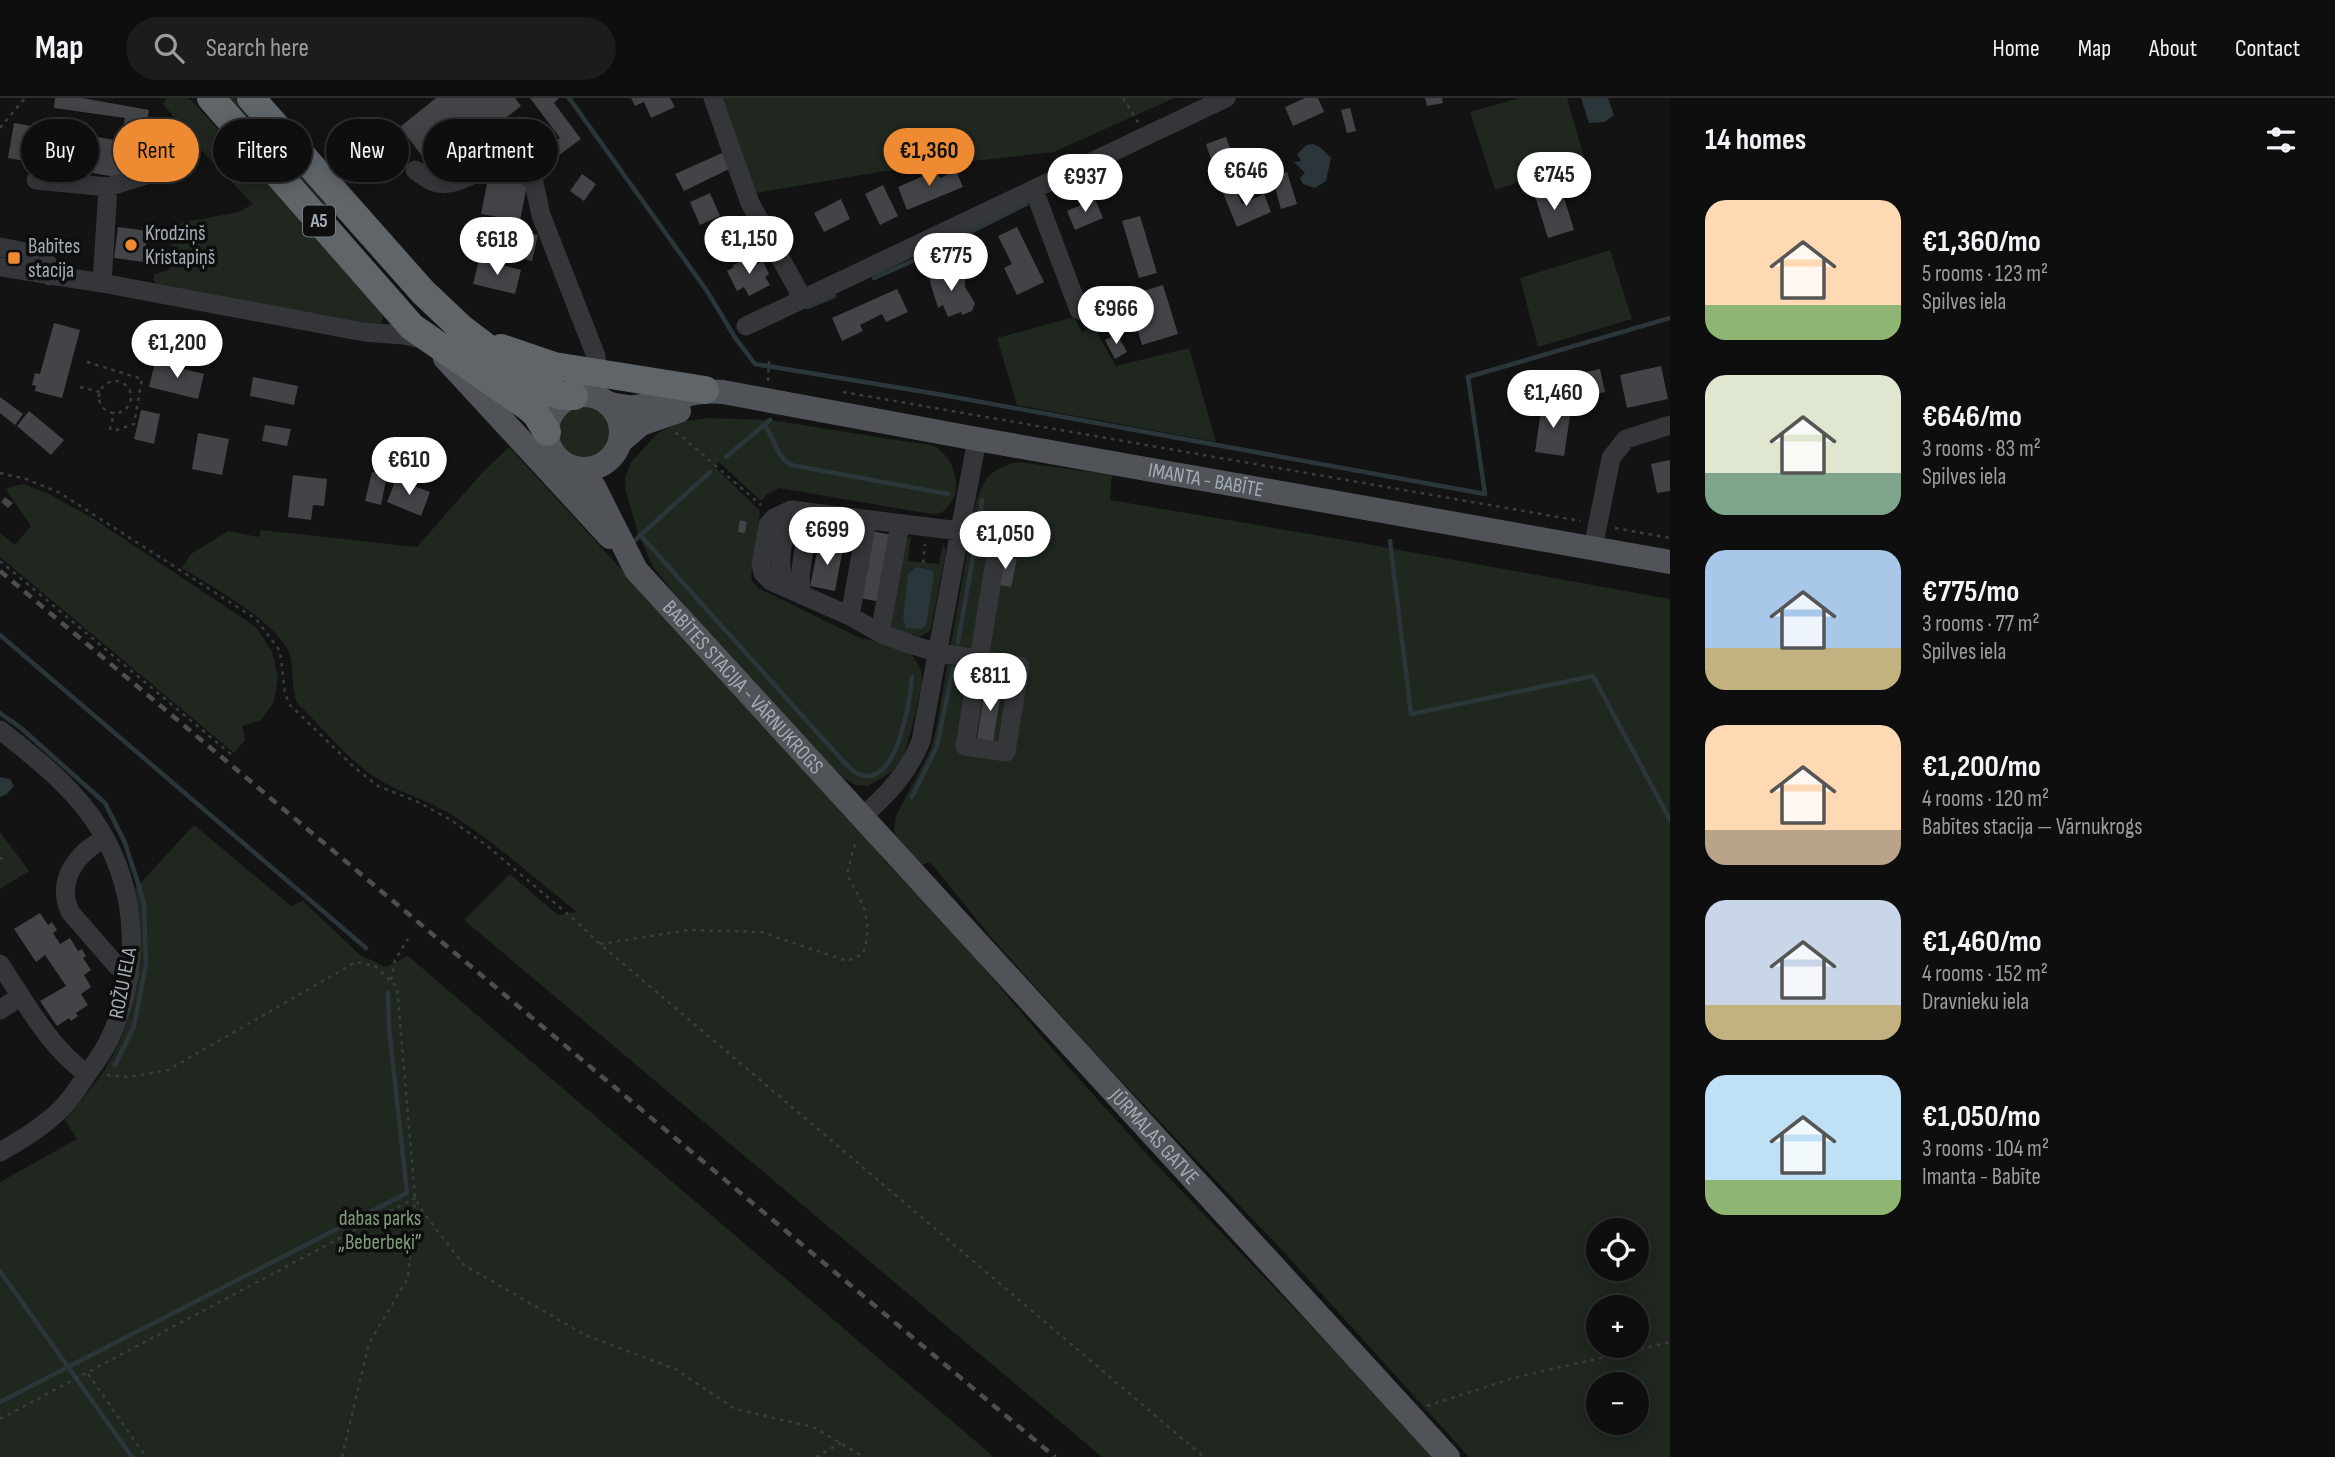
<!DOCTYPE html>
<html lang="en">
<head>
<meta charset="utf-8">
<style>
  :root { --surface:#0e0e0f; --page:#1c1c1d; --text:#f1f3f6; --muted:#9b9c9e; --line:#2e2e2f; --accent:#ee8a31 }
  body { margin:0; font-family:"Sofia Sans Condensed",sans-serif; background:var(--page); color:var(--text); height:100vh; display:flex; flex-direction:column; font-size:26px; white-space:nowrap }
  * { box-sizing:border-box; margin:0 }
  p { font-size:23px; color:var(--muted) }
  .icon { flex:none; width:38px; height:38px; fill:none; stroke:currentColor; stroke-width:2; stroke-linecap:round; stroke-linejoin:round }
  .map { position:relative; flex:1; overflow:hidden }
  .details { display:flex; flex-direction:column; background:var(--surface); width:665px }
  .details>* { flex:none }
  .guide { position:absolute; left:21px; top:21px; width:665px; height:63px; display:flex; gap:14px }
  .tools { position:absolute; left:1586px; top:1120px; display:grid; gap:14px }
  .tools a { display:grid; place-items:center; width:63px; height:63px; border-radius:50%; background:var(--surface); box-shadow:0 4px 18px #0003,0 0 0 2px var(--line); font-size:35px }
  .price { position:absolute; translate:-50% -60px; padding:0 16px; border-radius:24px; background:#fff; color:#222; font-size:23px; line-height:46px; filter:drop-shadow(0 2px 4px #0008) }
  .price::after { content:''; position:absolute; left:50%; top:42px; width:21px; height:16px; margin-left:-10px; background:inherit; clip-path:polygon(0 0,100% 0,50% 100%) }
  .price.active { background:var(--accent); color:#111 }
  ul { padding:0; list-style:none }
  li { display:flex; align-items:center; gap:21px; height:175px; padding:0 35px }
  li span { display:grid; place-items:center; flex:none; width:196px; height:140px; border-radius:21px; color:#555 }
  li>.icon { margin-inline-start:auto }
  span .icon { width:84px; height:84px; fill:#fffc; stroke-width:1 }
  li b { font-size:30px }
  h2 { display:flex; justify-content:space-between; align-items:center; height:84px; padding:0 35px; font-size:30px }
  .tag { padding:0 24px; border-radius:32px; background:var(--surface); box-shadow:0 4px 18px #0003,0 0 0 2px var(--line); font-size:24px; line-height:63px }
  .tag.active { background:var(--accent); color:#111 }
  header { display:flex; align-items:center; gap:42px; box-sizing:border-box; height:98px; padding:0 35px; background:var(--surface); border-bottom:2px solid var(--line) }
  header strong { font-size:33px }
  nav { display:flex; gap:38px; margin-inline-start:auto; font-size:24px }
  .search { width:490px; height:63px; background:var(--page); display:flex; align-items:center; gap:18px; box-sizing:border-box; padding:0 24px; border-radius:38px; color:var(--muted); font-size:26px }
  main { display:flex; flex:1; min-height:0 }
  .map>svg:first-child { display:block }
  .green { fill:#1f271f; fill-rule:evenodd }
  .water { fill:#2b363a }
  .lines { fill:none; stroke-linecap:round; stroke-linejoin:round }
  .stream { stroke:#2b363a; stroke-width:4.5 }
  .building { fill:#424447 }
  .path { stroke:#3a3d40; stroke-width:2.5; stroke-dasharray:3.5 5; stroke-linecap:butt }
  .minor { stroke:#343639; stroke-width:19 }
  .major { stroke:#505358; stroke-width:24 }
  .highway { stroke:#60656a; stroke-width:28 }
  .rail { stroke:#4b4e52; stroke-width:4.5; stroke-dasharray:9 7; stroke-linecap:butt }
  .poi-dot { fill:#ee8a31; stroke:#0e0e0f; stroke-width:2.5 }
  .labels { text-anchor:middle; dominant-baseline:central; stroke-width:7; stroke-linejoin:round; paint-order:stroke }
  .shield { fill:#0e0e0f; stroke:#777d83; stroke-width:2 }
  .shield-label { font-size:19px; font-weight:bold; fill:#a4adb5 }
  .poi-label { font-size:21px; fill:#a4adb5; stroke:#0e0e0f; text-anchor:start }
  .street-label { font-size:21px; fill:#a4adb5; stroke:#0e0e0f }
  .park-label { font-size:21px; fill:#809f7c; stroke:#0e0e0f }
</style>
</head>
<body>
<header>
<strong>Map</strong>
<div class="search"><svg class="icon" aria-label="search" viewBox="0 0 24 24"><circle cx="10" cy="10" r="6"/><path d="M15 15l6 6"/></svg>Search here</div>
<nav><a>Home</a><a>Map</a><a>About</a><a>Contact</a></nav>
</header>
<main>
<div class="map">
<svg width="1670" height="1359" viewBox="0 0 1670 1359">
  <rect width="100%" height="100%" fill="#131314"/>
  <path class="green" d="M 167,0 L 187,0 L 191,2 L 292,111 L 381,213 L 383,219 L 382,225 L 368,225 L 157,187 L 153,181 L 155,176 L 169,172 L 175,126 L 239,114 L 253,106 L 202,53 L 163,6 Z
    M 225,0 L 235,0 L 335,114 L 330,119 Z
    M 723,0 L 1174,0 L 1054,54 L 879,74 L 756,95 Z
    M 1520,0 L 1567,0 L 1585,62 L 1495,92 L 1470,14 Z
    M 1610,152 L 1632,221 L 1538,249 L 1520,180 Z
    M 1074,219 L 1082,234 L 1093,228 L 1116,268 L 1189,250 L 1216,344 L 1017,307 L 997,240 Z
    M553 334a31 31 0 1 1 62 0a31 31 0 1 1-62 0Z
    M 707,320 L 770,322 L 916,345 C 922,346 929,346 933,348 C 950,355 960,380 955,397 C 952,405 947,410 941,415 L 931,416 L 779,390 L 766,397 L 761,403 L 719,364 L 714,368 L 760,413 L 751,477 L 752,483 L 758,490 L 860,540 L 889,546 L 911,555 L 921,572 L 922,586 L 912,629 L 904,657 L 893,673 L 868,688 L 855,687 L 842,679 L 709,537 L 653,469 L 638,435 L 626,394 L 625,380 L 631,364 L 658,335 L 680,324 Z
    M 509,349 L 875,747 L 885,763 L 954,835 L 1055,954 L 1153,1063 L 1436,1359 L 1102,1359 L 464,822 L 510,776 L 558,817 L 577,814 C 537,782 498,747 455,719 C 433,704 407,698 383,684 C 352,667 323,630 297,605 C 291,589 294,565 288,552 C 272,521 212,489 182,470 L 191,456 L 228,433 L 259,439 L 261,432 L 417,449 L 482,375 Z
    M 1019,364 L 1112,377 L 1110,402 L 1339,441 L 1670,501 L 1670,1359 L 1469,1359 L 1284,1154 L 1090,950 L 991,839 L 930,764 L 919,768 L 897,743 L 894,733 L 896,718 L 930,653 L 936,632 L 975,409 C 984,380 988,371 1019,364 ZM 1598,1132 L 1636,1132 L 1636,1171 L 1598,1171 ZM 1598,1209 L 1636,1209 L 1636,1248 L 1598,1248 ZM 1598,1286 L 1636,1286 L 1636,1325 L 1598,1325 Z
    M 24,386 L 51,397 L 94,421 L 256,529 L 272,554 L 278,579 L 274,604 L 261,622 L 242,628 L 245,642 L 234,655 L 0,459 L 0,435 L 15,447 L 31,428 L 6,392 L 10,389 Z
    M 911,438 L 908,463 L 939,466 L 943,445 L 946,453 L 931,531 C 918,546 902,537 888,527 L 905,443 Z
    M 194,727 L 291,808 L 303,803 L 360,857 L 386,869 L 408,858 L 994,1359 L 0,1359 L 0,1084 L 77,1041 L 65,1022 C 79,1004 97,986 108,966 C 141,909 143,855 134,792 Z
    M 0,734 L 29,773 L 0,791 Z"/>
  <path class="water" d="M 1581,0 L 1608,0 L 1614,17 L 1605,24 L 1589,25 Z
    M 1313,46 L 1320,49 L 1331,60 L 1326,83 L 1315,90 L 1303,86 L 1300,80 L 1305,75 L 1294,64 L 1301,63 L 1297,56 L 1307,47 Z
    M 916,469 L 932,472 L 934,477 L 926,527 L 922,531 L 906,530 L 903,520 L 908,476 Z
    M 0,679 L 10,681 L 14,688 L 7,696 L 0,699 Z"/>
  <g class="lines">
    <path class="stream" d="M 569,0 L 707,193 L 736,241 L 755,266 L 943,297 L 1485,396 L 1468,279 L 1670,220
      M 1072,84 L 1100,71
      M 874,180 L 917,161 L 1026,106
      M 808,209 L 834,198
      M 763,327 C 776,338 774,357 791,367 L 948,396
      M 726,359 L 770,322
      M 978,430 L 982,402
      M 640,437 L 833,652 C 841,660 850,673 861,677 C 898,688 910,601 912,579
      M 1390,443 L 1411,616 L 1593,578 L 1670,722
      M 633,444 L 710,374
      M 0,537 L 366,850
      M 958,544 L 976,442
      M 0,615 L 21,630 L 105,705 L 125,745 L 137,782 L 144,806 L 146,866 L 134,928 L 115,967
      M 912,699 L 937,648 L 953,570
      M 0,1173 L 132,1359
      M 0,1304 L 407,1095 L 389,930 L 388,895"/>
  </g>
  <path class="building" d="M 55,0 L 82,0 L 149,12 L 145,34 L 123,30 L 125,20 L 54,10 Z
    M 436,0 L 515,0 L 521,8 L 435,75 L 400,29 Z
    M 530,0 L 559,0 L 554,5 L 581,41 L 554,61 L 546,50 L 560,40 Z
    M 631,0 L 670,0 L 675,9 L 651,20 L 644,4 L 635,8 Z
    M 1305,0 L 1318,0 L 1324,14 L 1293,28 L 1285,9 Z
    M 1425,0 L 1442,0 L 1443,5 L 1427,8 Z
    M 1350,10 L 1356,33 L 1347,35 L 1341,12 Z
    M 14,25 L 127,44 L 121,80 L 8,60 Z
    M 1226,39 L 1238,71 L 1217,79 L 1206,46 Z
    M 722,55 L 729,71 L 684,93 L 675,76 Z
    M 937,72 L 940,80 L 956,73 L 963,89 L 907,112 L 898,89 Z
    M 1287,74 L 1297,106 L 1281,111 L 1272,79 Z
    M 582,76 L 596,86 L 584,103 L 570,93 Z
    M 488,80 L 527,87 L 520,123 L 481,116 Z
    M 883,87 L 898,118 L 880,127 L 865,96 Z
    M 1560,87 L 1574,132 L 1548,140 L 1534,95 Z
    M 1235,90 L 1242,106 L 1264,96 L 1271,114 L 1237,129 L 1223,95 Z
    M 710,95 L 720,118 L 700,127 L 690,104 Z
    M 841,101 L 850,121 L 824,134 L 814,115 Z
    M 1095,101 L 1103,120 L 1075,132 L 1067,113 Z
    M 1140,118 L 1157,175 L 1139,180 L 1122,123 Z
    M 118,129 L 148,133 L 144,164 L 114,160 Z
    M 1017,129 L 1044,184 L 1017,197 L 1004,170 L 1012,166 L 998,138 Z
    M 512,131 L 538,137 L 532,163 L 506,157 Z
    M 753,157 L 758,166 L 763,163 L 769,176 L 765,179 L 770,187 L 749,198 L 744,189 L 737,193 L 727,173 L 734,169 L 733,167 Z
    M 479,161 L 521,172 L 515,196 L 473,186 Z
    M 944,170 L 948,181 L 959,176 L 965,178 L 965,189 L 975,205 L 972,213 L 962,217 L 961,214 L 948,219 L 943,207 L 938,210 L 928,177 Z
    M 1163,187 L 1178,236 L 1142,247 L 1127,198 Z
    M 897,191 L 908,214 L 886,224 L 882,216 L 860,227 L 863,233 L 842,243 L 832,220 Z
    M 54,225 L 80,232 L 62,300 L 35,293 L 36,288 L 32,287 L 35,275 L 40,276 Z
    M 1117,236 L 1127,254 L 1115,261 L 1105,242 Z
    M 155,264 L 204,276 L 198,301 L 149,289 Z
    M 1661,268 L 1668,301 L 1627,310 L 1620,277 Z
    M 1600,271 L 1605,294 L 1591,297 L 1586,274 Z
    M 253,279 L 298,288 L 294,307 L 250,298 Z
    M 0,299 L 23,316 L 15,327 L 0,315 Z
    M 1542,306 L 1571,311 L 1564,358 L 1535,354 Z
    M 141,312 L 160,316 L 154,346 L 134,341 Z
    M 29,313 L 64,342 L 51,357 L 17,328 Z
    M 265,327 L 291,331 L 287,348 L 262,343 Z
    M 198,335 L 229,341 L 222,377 L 192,371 Z
    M 1670,362 L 1670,393 L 1657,395 L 1651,366 Z
    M 372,374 L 387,377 L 381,407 L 365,403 Z
    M 293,377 L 327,381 L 324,408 L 313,407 L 311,422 L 288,419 Z
    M 396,381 L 430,394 L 421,418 L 387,404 Z
    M 5,399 L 13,405 L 8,410 L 1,404 Z
    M 740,422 L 747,424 L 745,435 L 738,434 Z
    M 871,433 L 893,437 L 882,504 L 859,500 Z
    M 819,445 L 843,450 L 835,493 L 810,488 Z
    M 999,458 L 1017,461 L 1011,489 L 994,486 Z
    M 986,586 L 1002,588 L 993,644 L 977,641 Z
    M 40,815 L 48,827 L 52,824 L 57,832 L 53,835 L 60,846 L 70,840 L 78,853 L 82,851 L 86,858 L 83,860 L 91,872 L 84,877 L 91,889 L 81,896 L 88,907 L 76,915 L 78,918 L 71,923 L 69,920 L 57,928 L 40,903 L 66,888 L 45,857 L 36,864 L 14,831 Z"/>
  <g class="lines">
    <path class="path" d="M 1123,0 L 1138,24
      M 0,30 L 25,0
      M 87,264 L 142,281 L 134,326 L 114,333
      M 768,283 L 769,263
      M99 299a16 16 0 1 1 32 0a16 16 0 1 1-32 0Z
      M 80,289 L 100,294
      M 843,294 L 1581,423
      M 110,332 L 114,314
      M 675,335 L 680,337 L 761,407
      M 0,375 L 26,381 L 60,395 L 256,521 L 280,553 L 285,595 L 289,606 L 355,670 L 378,688 L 418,704 L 451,722 L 487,748 L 576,823 L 600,846 L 1204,1359
      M 1615,430 L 1670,440
      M 823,444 L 844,448
      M 0,463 L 232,657
      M 923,465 L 925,446
      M 0,760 L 3,761
      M 600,846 L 688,832 L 761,834 L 847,863 L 863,856 C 874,822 863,806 847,776 L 856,742
      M 391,882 L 395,862 L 408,841
      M 107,977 L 129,979 L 168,972 L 356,864 L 375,868 L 397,889 L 415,1100 L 423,1114 L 464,1167 L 585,1237 L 675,1271 L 735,1311 L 813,1329 L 864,1359
      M 88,1276 L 146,1359
      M 1427,1308 L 1513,1280 L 1670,1244
      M 0,1321 L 415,1100
      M 342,1359 L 369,1245 L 408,1180 L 415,1100
      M 816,1359 L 841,1345"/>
    <path class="minor" d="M 713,0 L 750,105 L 803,201
      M 415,72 C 421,76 428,82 434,84 C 462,94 493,56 522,56 L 531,71 L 541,117 L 596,258 L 598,276
      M 36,82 L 108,89 L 187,64
      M 1034,92 L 1079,212 L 1091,215
      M 0,149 L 36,156 L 48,166 L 50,178
      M 0,169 L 102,185 L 364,234 L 404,237 L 426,242
      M 102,185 L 108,89
      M 746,228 L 1226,0
      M 960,433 L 791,412 L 774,420 L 768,427 L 761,467 L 763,475 L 771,483 L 850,518 L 880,535 L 909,546 L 936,554 L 1020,568 L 1006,654 L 965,648 L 999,438 L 960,433
      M 1593,450 L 1611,360 L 1626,341 L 1670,327
      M 786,490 C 776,466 780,430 801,413
      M 802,497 C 797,484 805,435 813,424 C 814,422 820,418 822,416
      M 850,518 L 867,423
      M 880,535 L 900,427
      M 977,576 L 1018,583
      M 0,632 C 38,662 76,691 101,733 C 139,797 141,875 109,942 C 103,955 94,966 86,978 C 78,990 71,1001 61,1011 C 43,1029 21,1042 0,1054
      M 863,718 C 888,696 908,675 921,643 L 977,341
      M 105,741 C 77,754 56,782 70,814 L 117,868 L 130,876
      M 0,866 C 26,905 49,949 87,976
      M 0,912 L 21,898"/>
    <g class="major">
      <path d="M 445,260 L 610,439"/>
      <circle cx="584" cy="334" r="37"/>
      <path id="s1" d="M 607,305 C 616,307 626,310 635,309 C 665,306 691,290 723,294 L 977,341 L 1670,464"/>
      <path d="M 620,344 L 641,326 L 679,313"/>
      <path id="s2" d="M 576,370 L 594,389 L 636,472 L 1448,1359"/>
    </g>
    <path class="highway" d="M 211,0 L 412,229 L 528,309 L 536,316 L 547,334
      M 251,0 L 423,194 L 461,230 L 543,292 L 562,298 L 574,298
      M 501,250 L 554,268 L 705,292"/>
    <path class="rail" d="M 0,473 L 1055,1359"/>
  </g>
  <g class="poi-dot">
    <circle cx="131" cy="147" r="7"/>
    <rect x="7" y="153" width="14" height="14" rx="3.5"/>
  </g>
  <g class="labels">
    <rect class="shield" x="303" y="107.5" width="32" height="31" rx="5"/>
    <g class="shield-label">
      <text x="319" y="123">A5</text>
    </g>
    <g class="poi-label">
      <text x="145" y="135">Krodziņš<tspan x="145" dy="24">Kristapiņš</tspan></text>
      <text x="28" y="148">Babītes<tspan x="28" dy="24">stacija</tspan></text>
    </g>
    <g class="street-label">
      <text stroke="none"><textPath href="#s1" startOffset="609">IMANTA - BABĪTE</textPath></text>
      <text stroke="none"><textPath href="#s2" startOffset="278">BABĪTES STACIJA - VĀRNUKROGS</textPath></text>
      <text transform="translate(123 885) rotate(-79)">ROŽU IELA</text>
      <text stroke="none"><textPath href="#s2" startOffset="887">JŪRMALAS GATVE</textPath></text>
    </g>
    <g class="park-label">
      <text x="380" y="1120">dabas parks<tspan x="380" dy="24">„Beberbeķi”</tspan></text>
    </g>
  </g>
</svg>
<div class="tools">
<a><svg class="icon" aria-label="locate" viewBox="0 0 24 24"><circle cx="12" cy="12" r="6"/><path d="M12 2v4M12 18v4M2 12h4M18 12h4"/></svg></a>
<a>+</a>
<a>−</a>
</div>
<b class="price active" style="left:929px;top:90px">€1,360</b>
<b class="price" style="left:1246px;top:110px">€646</b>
<b class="price" style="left:1554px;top:114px">€745</b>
<b class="price" style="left:1085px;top:116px">€937</b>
<b class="price" style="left:749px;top:178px">€1,150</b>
<b class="price" style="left:497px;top:179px">€618</b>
<b class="price" style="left:951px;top:195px">€775</b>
<b class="price" style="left:1116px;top:248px">€966</b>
<b class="price" style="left:177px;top:282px">€1,200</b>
<b class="price" style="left:1553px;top:332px">€1,460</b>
<b class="price" style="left:409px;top:399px">€610</b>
<b class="price" style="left:827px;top:469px">€699</b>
<b class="price" style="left:1005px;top:473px">€1,050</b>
<b class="price" style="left:990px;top:615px">€811</b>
<div class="guide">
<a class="tag">Buy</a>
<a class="tag active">Rent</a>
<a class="tag">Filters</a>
<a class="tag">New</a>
<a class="tag">Apartment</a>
</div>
</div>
<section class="details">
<h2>14 homes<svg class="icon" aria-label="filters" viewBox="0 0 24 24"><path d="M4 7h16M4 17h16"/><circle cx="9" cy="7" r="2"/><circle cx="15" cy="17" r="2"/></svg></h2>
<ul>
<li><span style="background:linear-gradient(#ffd9b3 75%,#8fb573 0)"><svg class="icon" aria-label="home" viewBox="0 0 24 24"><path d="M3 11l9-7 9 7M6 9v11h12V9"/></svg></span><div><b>€1,360/mo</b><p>5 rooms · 123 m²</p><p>Spilves iela</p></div></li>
<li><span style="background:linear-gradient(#dfe7d0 70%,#7fa58c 0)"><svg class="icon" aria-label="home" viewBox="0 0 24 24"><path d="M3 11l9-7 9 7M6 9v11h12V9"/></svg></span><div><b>€646/mo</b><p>3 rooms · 83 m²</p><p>Spilves iela</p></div></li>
<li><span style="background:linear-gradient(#a9c7e8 70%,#c2b280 0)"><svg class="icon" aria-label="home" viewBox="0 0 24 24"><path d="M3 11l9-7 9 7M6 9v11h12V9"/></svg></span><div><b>€775/mo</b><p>3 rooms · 77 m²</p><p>Spilves iela</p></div></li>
<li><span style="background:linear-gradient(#ffd9b3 75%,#b9a48a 0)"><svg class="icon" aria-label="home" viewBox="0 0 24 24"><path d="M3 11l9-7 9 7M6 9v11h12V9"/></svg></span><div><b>€1,200/mo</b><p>4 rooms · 120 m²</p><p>Babītes stacija — Vārnukrogs</p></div></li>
<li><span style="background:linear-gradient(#c9d6e8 75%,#c2b280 0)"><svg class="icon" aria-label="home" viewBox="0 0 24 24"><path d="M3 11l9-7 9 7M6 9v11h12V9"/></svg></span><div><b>€1,460/mo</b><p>4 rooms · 152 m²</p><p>Dravnieku iela</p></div></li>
<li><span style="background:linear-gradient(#bfe0f5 75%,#8fb573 0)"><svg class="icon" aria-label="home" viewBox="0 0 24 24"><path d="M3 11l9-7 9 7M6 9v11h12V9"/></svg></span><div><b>€1,050/mo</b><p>3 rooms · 104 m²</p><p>Imanta - Babīte</p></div></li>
</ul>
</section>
</main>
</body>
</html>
